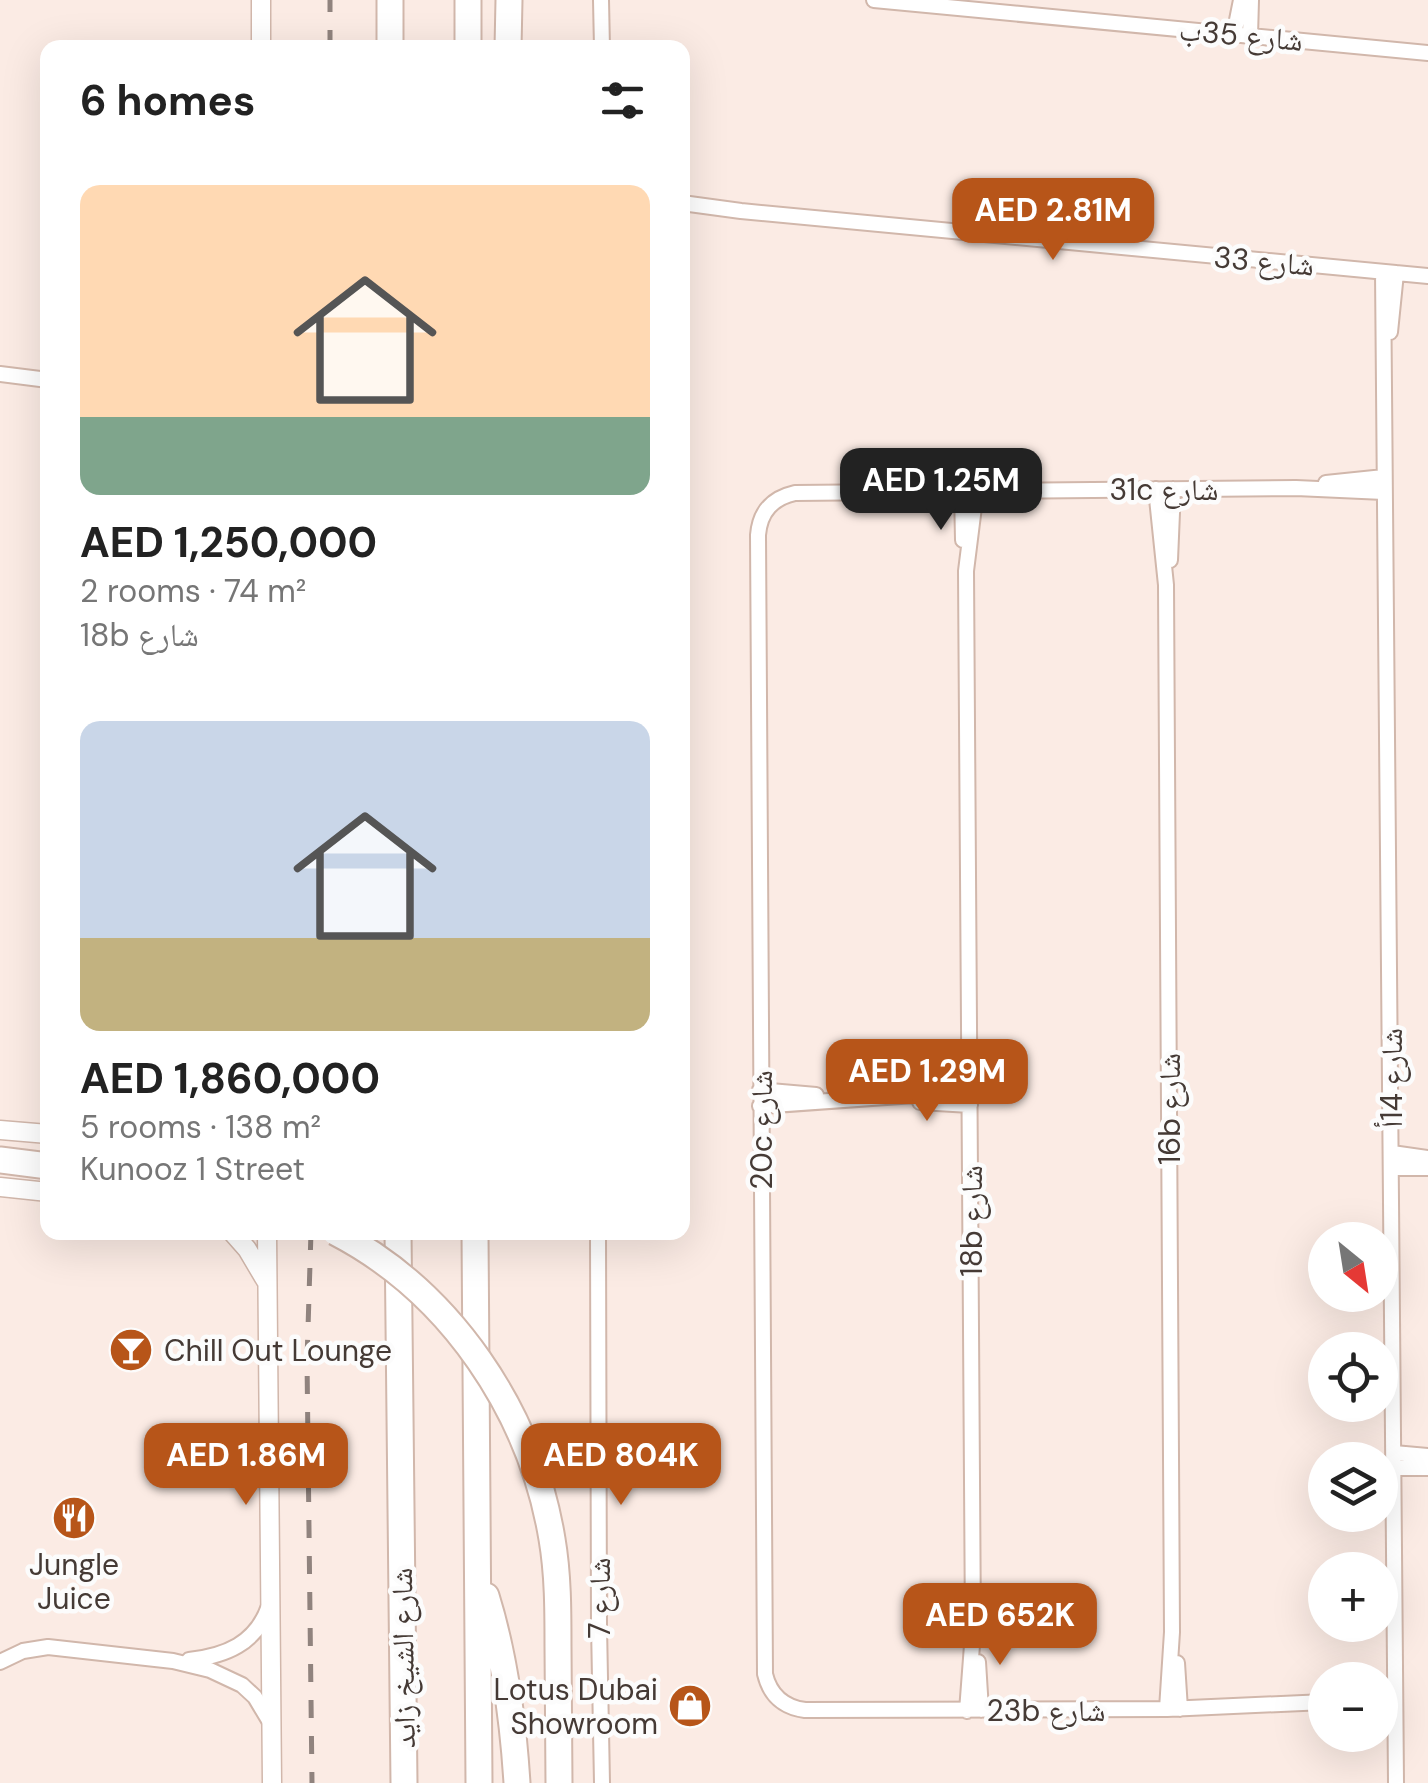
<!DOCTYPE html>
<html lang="en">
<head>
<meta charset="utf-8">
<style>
  :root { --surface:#fff; --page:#f6f6f6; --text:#222; --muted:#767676; --accent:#b75519 }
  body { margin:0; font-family:"DM Sans","Noto Naskh Arabic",sans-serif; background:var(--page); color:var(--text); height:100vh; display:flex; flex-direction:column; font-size:38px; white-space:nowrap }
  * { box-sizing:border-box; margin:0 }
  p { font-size:32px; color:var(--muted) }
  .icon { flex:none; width:55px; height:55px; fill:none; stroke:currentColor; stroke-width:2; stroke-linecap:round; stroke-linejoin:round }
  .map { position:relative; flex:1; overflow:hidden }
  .details { position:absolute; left:40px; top:40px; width:650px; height:1200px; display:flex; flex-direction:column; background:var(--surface); border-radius:20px; box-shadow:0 10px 40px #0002 }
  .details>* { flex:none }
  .needle { width:65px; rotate:150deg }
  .buttons { position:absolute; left:1308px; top:1222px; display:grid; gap:20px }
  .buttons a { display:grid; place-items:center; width:90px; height:90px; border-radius:50%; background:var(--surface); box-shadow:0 10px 40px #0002; font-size:50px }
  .price { position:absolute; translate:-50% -85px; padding:0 22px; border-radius:20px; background:var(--accent); color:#fff; font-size:32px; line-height:65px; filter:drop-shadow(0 2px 5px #0008) }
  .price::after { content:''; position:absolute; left:50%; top:60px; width:30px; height:22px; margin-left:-15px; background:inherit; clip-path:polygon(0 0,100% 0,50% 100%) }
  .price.active { background:#222; color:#fff }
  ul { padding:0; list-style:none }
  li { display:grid; align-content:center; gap:20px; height:530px; padding:0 40px }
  li span { display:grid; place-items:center; height:310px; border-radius:20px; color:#555 }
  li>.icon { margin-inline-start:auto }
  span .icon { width:180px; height:180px; fill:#fffc; stroke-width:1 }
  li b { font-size:42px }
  h2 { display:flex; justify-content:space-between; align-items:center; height:120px; padding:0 40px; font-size:42px }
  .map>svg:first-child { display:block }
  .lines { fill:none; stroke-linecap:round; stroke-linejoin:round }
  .minor-casing { stroke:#d1b7ab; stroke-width:18 }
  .tertiary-casing { stroke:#d1b7ab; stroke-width:21 }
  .motorway-casing { stroke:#d1b7ab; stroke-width:29 }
  .minor { stroke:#fff; stroke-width:14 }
  .tertiary { stroke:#fff; stroke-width:18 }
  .motorway { stroke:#fff; stroke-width:25 }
  .rail { stroke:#90837e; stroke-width:5; stroke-dasharray:18 18; stroke-linecap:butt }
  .motorway-bridge-casing { stroke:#d1b7ab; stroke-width:29; stroke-linecap:butt }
  .motorway-bridge { stroke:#fff; stroke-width:25 }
  .labels { text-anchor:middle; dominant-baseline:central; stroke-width:9; stroke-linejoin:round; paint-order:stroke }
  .street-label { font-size:30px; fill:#453a35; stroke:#fcfcfc }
  .poi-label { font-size:30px; fill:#453a35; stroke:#fcfcfc; text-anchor:start }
</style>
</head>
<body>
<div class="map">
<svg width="1428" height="1783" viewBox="0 0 1428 1783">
  <rect width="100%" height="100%" fill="#fbebe4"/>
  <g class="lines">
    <g class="minor-casing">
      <path id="minor" d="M 601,0 L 602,48
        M 874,0 L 1428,53
        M 1234,35 L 1241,0
        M 1250,36 L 1251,0
        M 682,203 L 741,211 L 1428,276
        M 1383,272 L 1396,1783
        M 1390,332 L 1396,273
        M 0,374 L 48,380
        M 1326,483 L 1384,477
        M 1156,489 L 1166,585 L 1172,1632 L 1167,1709
        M 962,491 L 963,540
        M 1170,560 L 1173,489
        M 760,1090 L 816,1095
        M 920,1102 L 970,1105
        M 760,1106 L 970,1091
        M 1392,1153 L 1428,1158
        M 1392,1168 L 1428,1168
        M 598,1232 L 599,1626 L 602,1783
        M 1394,1453 L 1428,1456
        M 1394,1468 L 1428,1468
        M 189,1660 C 225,1656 256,1644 269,1606
        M 0,1662 L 23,1651 L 48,1647 L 173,1661 L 210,1670 L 242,1685 L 255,1697 L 270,1722
        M 978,1662 L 981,1710
        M 1177,1663 L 1180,1709
        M 1380,1698 L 1395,1697
        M 1325,1702 L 1167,1709 L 805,1710 C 783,1707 770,1695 765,1674 L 758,535 C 760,511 773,498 795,493 L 1296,488 L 1384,492
        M 967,1711 L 973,1632 L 966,571 L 976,491"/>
    </g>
    <g class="tertiary-casing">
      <path id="tertiary" d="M 261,0 L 261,48
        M 0,1130 L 48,1134
        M 0,1187 L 48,1192
        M 232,1232 L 247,1249 L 266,1281
        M 267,1232 L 272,1783"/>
    </g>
    <g class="motorway-casing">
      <path id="motorway" d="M 390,0 L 390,48
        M 468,0 L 468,48
        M 508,48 L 509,0
        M 0,1160 L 48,1166
        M 398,1232 L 404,1783
        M 475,1232 L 479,1783
        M 486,1596 C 505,1657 513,1719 517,1783"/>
    </g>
    <use href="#minor" class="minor"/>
    <use href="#tertiary" class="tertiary"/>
    <use href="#motorway" class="motorway"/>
    <path class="rail" d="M 330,48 L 330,0
      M 311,1232 L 307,1360 L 312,1783"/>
    <g class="motorway-bridge-casing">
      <path id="motorway-bridge" d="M 335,1232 C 451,1292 531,1412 552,1539 C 558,1574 558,1610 558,1646 C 558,1691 559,1737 559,1783"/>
    </g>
    <use href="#motorway-bridge" class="motorway-bridge"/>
  </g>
  <defs>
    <g id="bar-disc" transform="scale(2.25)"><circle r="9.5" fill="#b75519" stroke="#fcfcfc"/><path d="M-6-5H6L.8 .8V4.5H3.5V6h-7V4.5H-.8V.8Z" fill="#fff"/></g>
    <g id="restaurant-disc" transform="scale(2.25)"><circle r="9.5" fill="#b75519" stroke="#fcfcfc"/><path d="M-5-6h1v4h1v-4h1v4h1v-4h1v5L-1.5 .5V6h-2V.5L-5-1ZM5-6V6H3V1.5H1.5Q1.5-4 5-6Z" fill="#fff"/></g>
    <g id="shop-disc" transform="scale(2.25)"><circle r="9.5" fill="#b75519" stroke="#fcfcfc"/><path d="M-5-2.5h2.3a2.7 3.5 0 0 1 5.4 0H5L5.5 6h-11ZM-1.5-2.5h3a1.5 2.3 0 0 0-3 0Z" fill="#fff"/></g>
  </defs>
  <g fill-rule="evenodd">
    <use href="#bar-disc" x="131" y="1350"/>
    <use href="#restaurant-disc" x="74" y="1518"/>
    <use href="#shop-disc" x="690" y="1706"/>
  </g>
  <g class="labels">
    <g class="street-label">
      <text transform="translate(1241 35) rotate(5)">شارع 35ب</text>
      <text transform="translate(1264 261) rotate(5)">شارع 33</text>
      <text x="1164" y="489">31c شارع</text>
      <text transform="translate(1391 1078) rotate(-90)">شارع 14أ</text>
      <text transform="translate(1169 1109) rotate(-90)">16b شارع</text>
      <text transform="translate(761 1130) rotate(-90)">20c شارع</text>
      <text transform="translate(971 1221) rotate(-90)">18b شارع</text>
      <text transform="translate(599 1598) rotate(-90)">شارع 7</text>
      <text transform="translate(403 1658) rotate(-91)">شارع الشيخ زايد</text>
      <text x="1046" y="1710">23b شارع</text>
    </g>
    <g class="poi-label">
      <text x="164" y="1350">Chill Out Lounge</text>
      <text x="74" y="1564" text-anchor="middle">Jungle<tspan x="74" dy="34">Juice</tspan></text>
      <text x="658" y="1689" text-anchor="end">Lotus Dubai<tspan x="658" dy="34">Showroom</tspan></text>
    </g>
  </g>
</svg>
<div class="buttons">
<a><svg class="needle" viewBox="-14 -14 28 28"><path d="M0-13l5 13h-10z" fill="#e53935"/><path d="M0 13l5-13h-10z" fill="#767676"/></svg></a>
<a><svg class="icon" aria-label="locate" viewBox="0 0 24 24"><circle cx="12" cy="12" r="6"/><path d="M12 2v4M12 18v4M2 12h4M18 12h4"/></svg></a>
<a><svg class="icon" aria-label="layers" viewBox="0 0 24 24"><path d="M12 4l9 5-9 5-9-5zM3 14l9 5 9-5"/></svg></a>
<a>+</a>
<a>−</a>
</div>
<b class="price" style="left:1053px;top:263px">AED 2.81M</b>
<b class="price active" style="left:941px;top:533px">AED 1.25M</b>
<b class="price" style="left:927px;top:1124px">AED 1.29M</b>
<b class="price" style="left:246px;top:1508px">AED 1.86M</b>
<b class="price" style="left:621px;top:1508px">AED 804K</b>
<b class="price" style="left:1000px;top:1668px">AED 652K</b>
<section class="details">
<h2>6 homes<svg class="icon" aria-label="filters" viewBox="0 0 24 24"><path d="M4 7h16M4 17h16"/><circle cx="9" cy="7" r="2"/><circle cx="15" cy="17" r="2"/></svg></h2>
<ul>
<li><span style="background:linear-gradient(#ffd9b3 75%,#7fa58c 0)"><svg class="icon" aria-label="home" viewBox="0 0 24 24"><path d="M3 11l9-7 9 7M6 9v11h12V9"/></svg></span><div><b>AED 1,250,000</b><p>2 rooms · 74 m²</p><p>18b شارع</p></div></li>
<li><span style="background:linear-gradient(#c9d6e8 70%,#c2b280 0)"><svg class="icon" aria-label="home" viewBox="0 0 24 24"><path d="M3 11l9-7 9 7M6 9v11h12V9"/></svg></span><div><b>AED 1,860,000</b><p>5 rooms · 138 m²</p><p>Kunooz 1 Street</p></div></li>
</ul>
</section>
</div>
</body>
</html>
